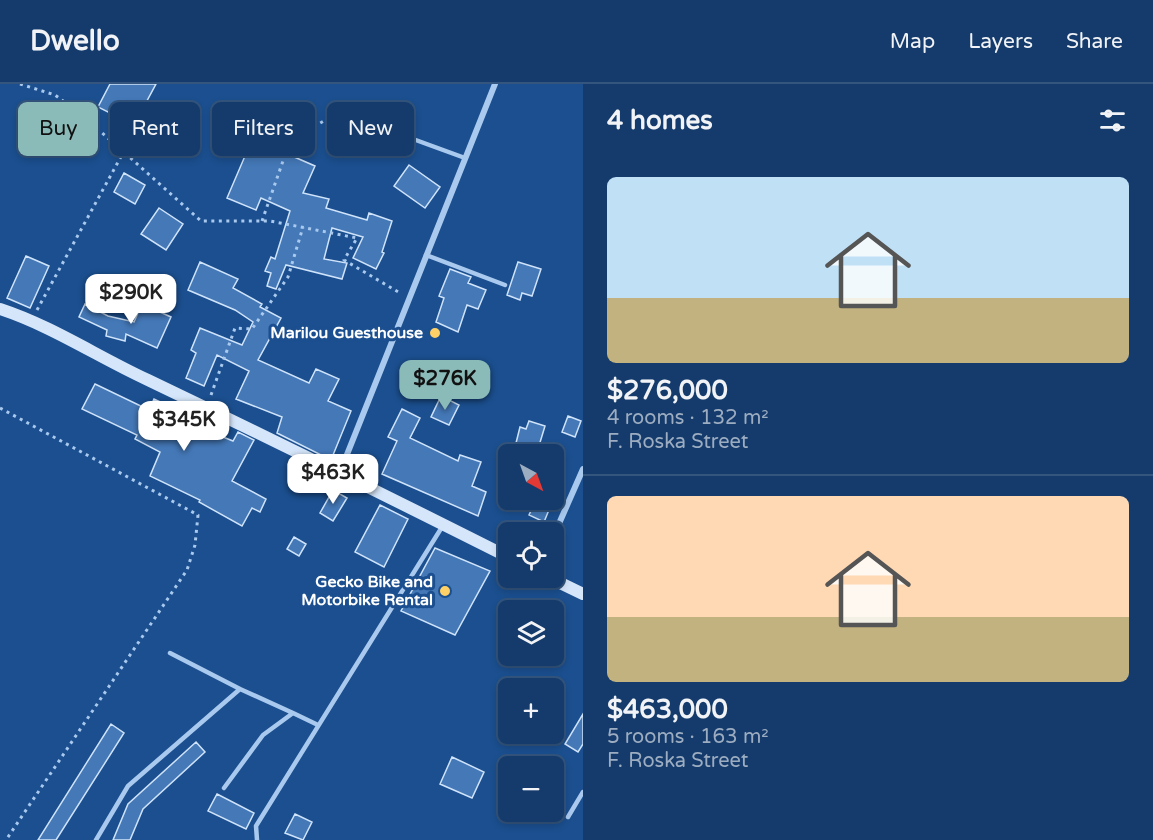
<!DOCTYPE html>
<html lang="en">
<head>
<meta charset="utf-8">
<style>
  :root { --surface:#143b6b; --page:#214673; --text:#f1f3f6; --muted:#9dadc1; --line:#33557e; --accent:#8bbbb9 }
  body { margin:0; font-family:"Varela Round",sans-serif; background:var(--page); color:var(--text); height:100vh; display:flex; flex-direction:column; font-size:22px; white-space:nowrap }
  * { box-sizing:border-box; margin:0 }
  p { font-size:20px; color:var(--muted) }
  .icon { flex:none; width:33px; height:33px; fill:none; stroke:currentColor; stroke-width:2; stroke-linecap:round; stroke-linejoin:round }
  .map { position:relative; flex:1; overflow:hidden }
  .sheet { display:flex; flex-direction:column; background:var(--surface); width:570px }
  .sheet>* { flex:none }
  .guide { position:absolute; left:18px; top:18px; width:474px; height:54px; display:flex; gap:12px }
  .needle { width:39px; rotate:139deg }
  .buttons { position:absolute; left:498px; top:360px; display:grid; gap:12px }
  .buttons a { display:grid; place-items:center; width:66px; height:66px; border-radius:9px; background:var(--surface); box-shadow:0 3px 9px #0003,0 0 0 2px var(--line); font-size:30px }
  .price { position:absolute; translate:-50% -51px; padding:0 14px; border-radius:12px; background:#fff; color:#222; font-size:20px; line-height:39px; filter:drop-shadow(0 2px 3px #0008) }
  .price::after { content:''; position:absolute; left:50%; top:36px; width:18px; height:14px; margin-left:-9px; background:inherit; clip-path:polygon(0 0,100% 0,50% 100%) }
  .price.current { background:var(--accent); color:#111 }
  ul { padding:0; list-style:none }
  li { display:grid; align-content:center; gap:12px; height:318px; padding:0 24px }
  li+li { border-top:2px solid var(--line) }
  li span { display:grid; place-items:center; height:186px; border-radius:9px; color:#555 }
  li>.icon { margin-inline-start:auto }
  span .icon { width:108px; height:108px; fill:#fffc; stroke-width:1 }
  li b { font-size:26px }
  h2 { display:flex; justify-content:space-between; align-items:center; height:72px; padding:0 24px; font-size:26px }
  .tag { padding:0 21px; border-radius:9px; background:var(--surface); box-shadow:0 3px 9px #0003,0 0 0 2px var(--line); font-size:21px; line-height:54px }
  .tag.current { background:var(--accent); color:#111 }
  header { display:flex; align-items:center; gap:36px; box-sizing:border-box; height:84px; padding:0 30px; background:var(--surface); border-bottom:2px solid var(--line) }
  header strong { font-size:28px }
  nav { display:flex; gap:33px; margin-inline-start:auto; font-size:21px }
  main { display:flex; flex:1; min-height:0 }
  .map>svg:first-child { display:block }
  .building { fill:#4478b7; stroke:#cfe3fa; stroke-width:1.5 }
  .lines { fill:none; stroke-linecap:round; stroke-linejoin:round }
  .path { stroke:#a9c9ee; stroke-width:3; stroke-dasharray:3 4.5; stroke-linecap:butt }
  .service { stroke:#a9c9ee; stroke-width:4.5 }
  .minor { stroke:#a9c9ee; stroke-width:6 }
  .secondary { stroke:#d6e6fa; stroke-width:12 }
  .poi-dot { fill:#ffd166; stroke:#1b4f8f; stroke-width:2 }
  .labels { text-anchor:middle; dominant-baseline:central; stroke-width:6; stroke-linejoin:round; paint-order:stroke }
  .poi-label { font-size:16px; font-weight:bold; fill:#fff; stroke:#1b4f8f; text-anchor:end }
</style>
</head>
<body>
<header>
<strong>Dwello</strong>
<nav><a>Map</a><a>Layers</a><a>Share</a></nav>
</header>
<main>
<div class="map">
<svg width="583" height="756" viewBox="0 0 583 756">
  <rect width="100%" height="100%" fill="#1b4f8f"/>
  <path class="building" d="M 110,0 L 156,0 L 141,28 L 153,35 L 136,65 L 118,55 L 128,38 L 98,23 Z
    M 259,25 L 281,34 L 269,62 L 315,82 L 303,109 L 329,115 L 326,124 L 367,136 L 369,129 L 392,137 L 382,168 L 384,169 L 376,185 L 353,174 L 363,153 L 332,144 L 324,175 L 347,179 L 342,195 L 286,181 L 276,205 L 267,202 L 271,189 L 265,187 L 271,173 L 275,175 L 290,127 L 261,114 L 256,126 L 227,114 L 251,58 L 246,56 Z
    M 409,81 L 440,103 L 425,124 L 394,102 Z
    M 124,89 L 145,101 L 135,120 L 114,108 Z
    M 159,124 L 183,140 L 166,166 L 141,150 Z
    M 26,172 L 49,182 L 30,224 L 7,214 Z
    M 200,178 L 238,195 L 233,204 L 262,220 L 260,223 L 281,234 L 258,276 L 309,299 L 316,285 L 339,295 L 328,317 L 351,327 L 331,376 L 277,349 L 282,333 L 236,315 L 249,287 L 217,271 L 204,302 L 186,294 L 196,269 L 191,266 L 200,244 L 242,261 L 253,238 L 235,226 L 188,206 Z
    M 518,178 L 541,185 L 532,212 L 522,209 L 520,216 L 507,211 Z
    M 450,185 L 471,193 L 468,199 L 486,206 L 478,225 L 467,221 L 458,248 L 436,238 L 444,214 L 439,212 Z
    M 85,220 L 108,232 L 134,238 L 142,220 L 171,233 L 157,264 L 126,250 L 125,257 L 106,252 L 107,246 L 79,233 Z
    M 95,300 L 149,326 L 154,315 L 173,324 L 175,319 L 178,320 L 187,324 L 183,337 L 233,357 L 238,348 L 254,356 L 232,397 L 266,415 L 260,428 L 252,424 L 242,442 L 199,418 L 200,416 L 150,392 L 160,368 L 135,355 L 137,351 L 82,325 Z
    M 441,312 L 459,321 L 449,341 L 431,333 Z
    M 402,325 L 420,334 L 410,354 L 458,377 L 460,371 L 481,378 L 472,402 L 486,408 L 478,432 L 382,390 L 397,357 L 388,353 Z
    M 568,332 L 581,337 L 575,353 L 562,348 Z
    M 529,337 L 545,342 L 538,365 L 516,359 L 520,343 L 526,345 Z
    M 333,406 L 347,414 L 333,437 L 320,429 Z
    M 536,416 L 553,416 L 544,438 L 529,431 Z
    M 380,421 L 408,435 L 384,483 L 355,468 Z
    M 294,453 L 306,460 L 299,472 L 287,465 Z
    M 435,464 L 490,487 L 455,551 L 401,527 Z
    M 583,630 L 583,660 L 578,668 L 565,660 Z
    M 111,640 L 124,649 L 56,756 L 38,756 Z
    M 196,658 L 205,668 L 143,725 L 130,756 L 113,756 L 128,720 Z
    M 452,673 L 484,688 L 472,714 L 440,700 Z
    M 217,710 L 254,729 L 246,745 L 208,727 Z
    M 295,730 L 312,738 L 303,756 L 285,749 Z"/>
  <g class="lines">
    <path class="path" d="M 20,0 L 55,11 L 81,30 L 201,137 L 270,137 L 357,154 L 344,176 L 400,209
      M 262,137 L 290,57 L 332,32
      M 37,226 L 123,69
      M 211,311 L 235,244 L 252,245 L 288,193 L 303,143
      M 0,324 L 198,431 L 195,461 L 187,486 L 6,756"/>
    <path class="service" d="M 339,28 L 465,74
      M 426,171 L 505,201
      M 170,569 L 240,605
      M 224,704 L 263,651 L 293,629 L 318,641
      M 568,733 L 583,708
      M 96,756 L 128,702 L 240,605 L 293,629
      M 257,756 L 256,742 L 442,443"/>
    <path class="minor" d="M 340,388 L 495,0
      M 554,451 L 583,385"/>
    <path class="secondary" d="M 0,225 C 52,242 98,273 148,296 C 269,354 389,413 508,473
      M 550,494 L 583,510"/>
  </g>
  <g class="poi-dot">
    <circle cx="435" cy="249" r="6"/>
    <circle cx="445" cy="507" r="6"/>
  </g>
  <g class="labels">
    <g class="poi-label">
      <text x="423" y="249">Marilou Guesthouse</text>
      <text x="433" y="498">Gecko Bike and<tspan x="433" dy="18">Motorbike Rental</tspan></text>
    </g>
  </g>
</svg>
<div class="buttons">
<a><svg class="needle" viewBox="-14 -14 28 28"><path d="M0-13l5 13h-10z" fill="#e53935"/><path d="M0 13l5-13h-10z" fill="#9dadc1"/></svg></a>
<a><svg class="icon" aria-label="locate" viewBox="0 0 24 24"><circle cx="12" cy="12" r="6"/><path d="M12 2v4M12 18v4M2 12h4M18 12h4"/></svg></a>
<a><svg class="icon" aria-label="layers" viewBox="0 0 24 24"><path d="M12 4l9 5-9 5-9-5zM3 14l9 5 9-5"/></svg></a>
<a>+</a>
<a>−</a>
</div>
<b class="price" style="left:131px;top:241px">$290K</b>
<b class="price current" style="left:445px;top:327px">$276K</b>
<b class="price" style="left:184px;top:368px">$345K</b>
<b class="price" style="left:333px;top:421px">$463K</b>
<div class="guide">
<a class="tag current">Buy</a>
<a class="tag">Rent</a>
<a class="tag">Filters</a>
<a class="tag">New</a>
</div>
</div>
<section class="sheet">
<h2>4 homes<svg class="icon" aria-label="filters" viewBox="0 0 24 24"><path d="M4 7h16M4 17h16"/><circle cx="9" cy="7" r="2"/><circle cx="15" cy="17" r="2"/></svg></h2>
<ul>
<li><span style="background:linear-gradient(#bfe0f5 65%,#c2b280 0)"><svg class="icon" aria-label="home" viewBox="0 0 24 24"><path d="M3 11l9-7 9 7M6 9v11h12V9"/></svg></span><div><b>$276,000</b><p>4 rooms · 132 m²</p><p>F. Roska Street</p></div></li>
<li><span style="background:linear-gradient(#ffd9b3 65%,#c2b280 0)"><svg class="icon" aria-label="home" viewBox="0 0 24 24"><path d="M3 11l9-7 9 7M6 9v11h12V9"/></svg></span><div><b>$463,000</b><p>5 rooms · 163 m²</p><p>F. Roska Street</p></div></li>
</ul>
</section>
</main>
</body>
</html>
